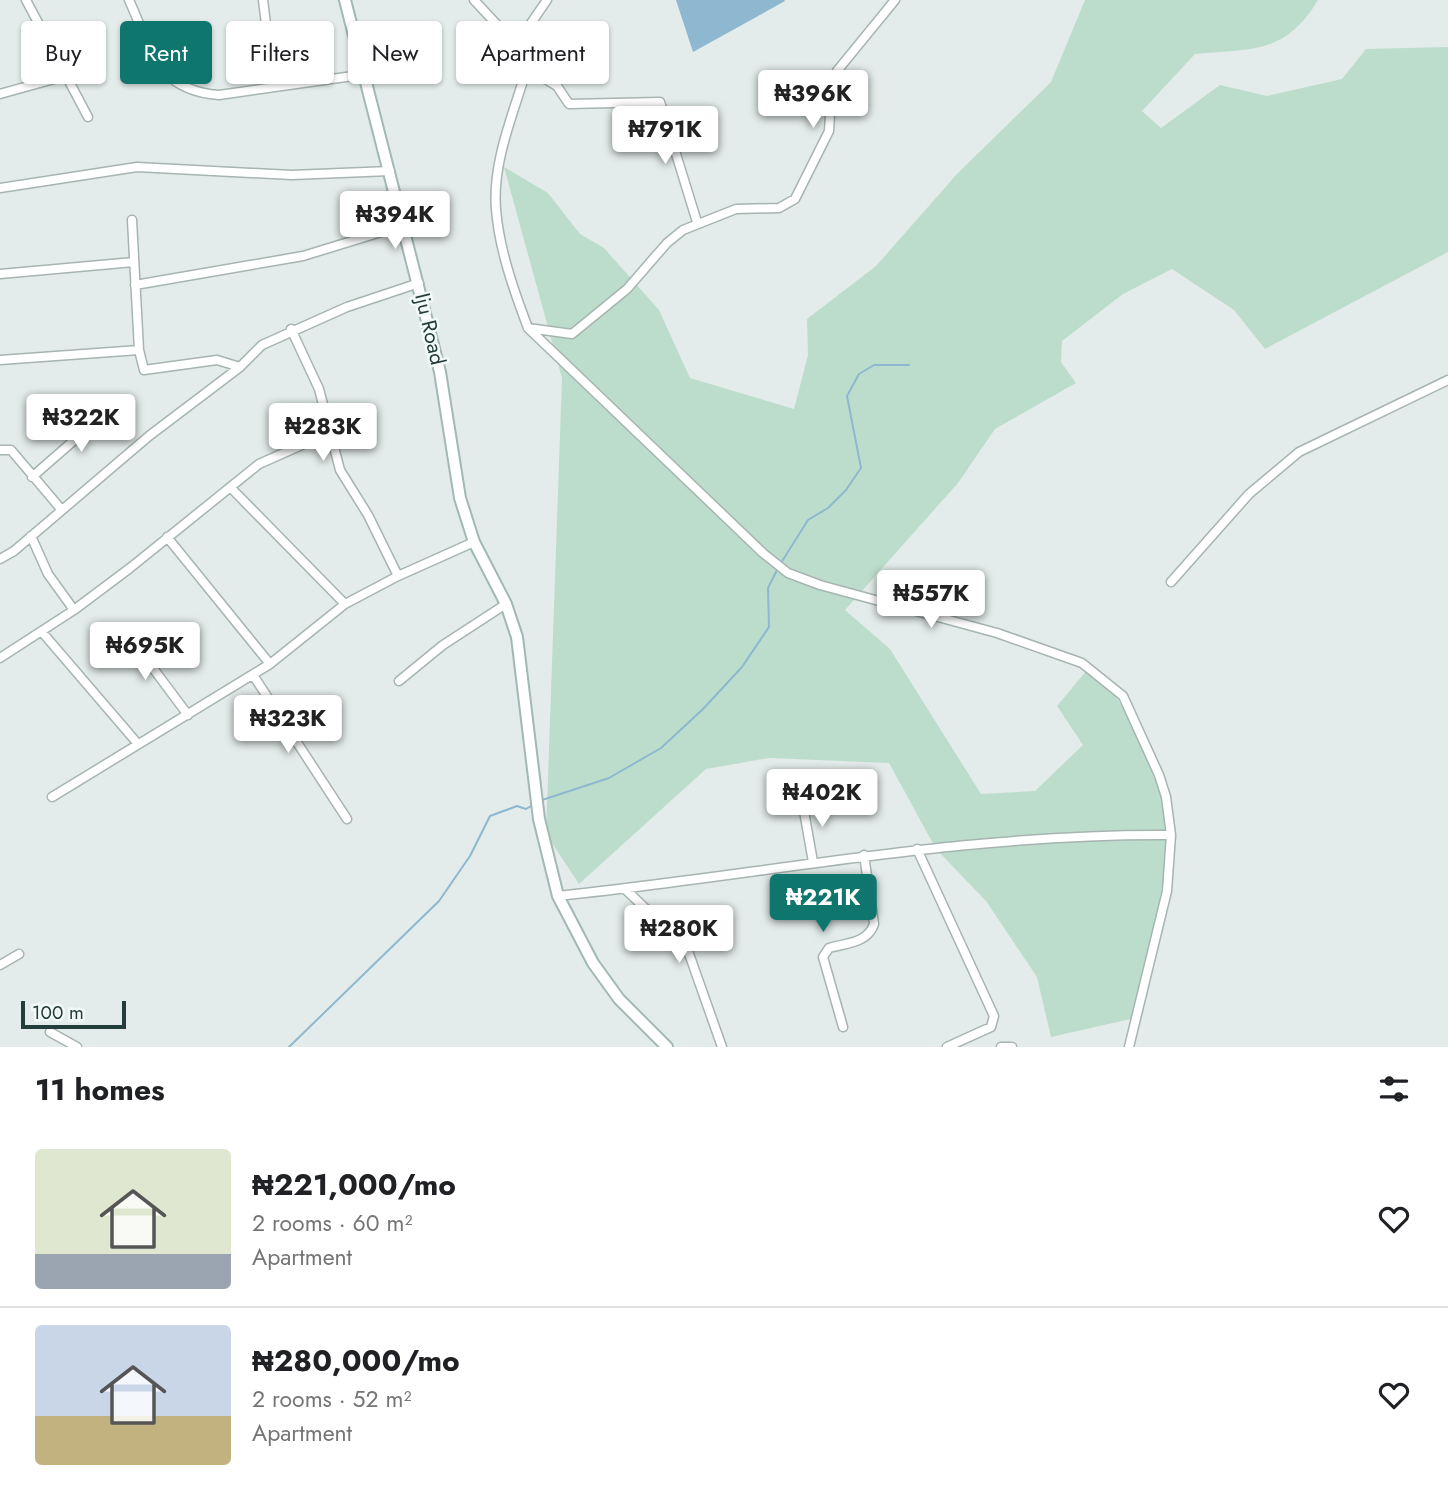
<!DOCTYPE html>
<html lang="en">
<head>
<meta charset="utf-8">
<style>
  :root { --surface:#fff; --page:#f2f2f2; --text:#202124; --muted:#757577; --line:#e0e0e0; --accent:#0f766e }
  body { margin:0; font-family:Jost,sans-serif; background:var(--page); color:var(--text); height:100vh; display:flex; flex-direction:column; font-size:26px; white-space:nowrap }
  * { box-sizing:border-box; margin:0 }
  p { font-size:23px; color:var(--muted) }
  .icon { flex:none; width:38px; height:38px; fill:none; stroke:currentColor; stroke-width:2; stroke-linecap:round; stroke-linejoin:round }
  .map { position:relative; height:1047px; overflow:hidden }
  .sheet { display:flex; flex-direction:column; background:var(--surface); flex:1 }
  .sheet>* { flex:none }
  .hud { position:absolute; left:21px; top:21px; width:700px; height:63px; display:flex; gap:14px }
  .scale { position:absolute; left:21px; bottom:18px; width:105px; box-sizing:border-box; padding-left:7px; border:4px solid #233d3b; border-top:0; font-size:19px; line-height:24px; white-space:nowrap; color:#233d3b; -webkit-text-stroke:5px #f3f9f7; paint-order:stroke }
  .price { position:absolute; translate:-50% -60px; padding:0 16px; border-radius:7px; background:#fff; color:#222; font-size:23px; line-height:46px; filter:drop-shadow(0 2px 4px #0008) }
  .price::after { content:''; position:absolute; left:50%; top:42px; width:21px; height:16px; margin-left:-10px; background:inherit; clip-path:polygon(0 0,100% 0,50% 100%) }
  .price.on { background:var(--accent); color:#fff }
  ul { padding:0; list-style:none }
  li { display:flex; align-items:center; gap:21px; height:175px; padding:0 35px }
  li+li { border-top:2px solid var(--line) }
  li span { display:grid; place-items:center; flex:none; width:196px; height:140px; border-radius:7px; color:#555 }
  li>.icon { margin-inline-start:auto }
  span .icon { width:84px; height:84px; fill:#fffc; stroke-width:1 }
  li b { font-size:30px }
  h2 { display:flex; justify-content:space-between; align-items:center; height:84px; padding:0 35px; font-size:30px }
  .tag { padding:0 24px; border-radius:7px; background:var(--surface); box-shadow:0 2px 5px #0004; font-size:24px; line-height:63px }
  .tag.on { background:var(--accent); color:#fff }
  .map>svg:first-child { display:block }
  .green { fill:#bdddcc }
  .water { fill:#8db8cf }
  .lines { fill:none; stroke-linecap:round; stroke-linejoin:round }
  .stream { stroke:#8db8cf; stroke-width:2 }
  .street-casing { stroke:#a6b4b2; stroke-width:11 }
  .secondary-casing { stroke:#a1b8b4; stroke-width:14 }
  .street { stroke:#fff; stroke-width:8 }
  .secondary { stroke:#fff; stroke-width:10 }
  .labels { text-anchor:middle; dominant-baseline:central; stroke-width:5; stroke-linejoin:round; paint-order:stroke }
  .street-label { font-size:21px; fill:#233d3b; stroke:#f3f9f7 }
</style>
</head>
<body>
<div class="map">
<svg width="1448" height="1047" viewBox="0 0 1448 1047">
  <rect width="100%" height="100%" fill="#e3ecea"/>
  <path class="green" d="M 1085,0 L 1318,0 C 1285,55 1252,48 1195,54 L 1142,111 L 1161,128 L 1220,85 L 1267,96 L 1342,79 L 1366,49 L 1448,47 L 1448,252 L 1265,349 L 1234,310 L 1172,269 L 1123,294 L 1062,341 L 1061,362 L 1076,383 L 995,429 L 958,483 L 845,610 L 890,649 L 981,794 L 1035,791 L 1083,745 L 1057,706 L 1087,670 L 1111,689 L 1143,740 L 1167,815 L 1164,878 L 1135,1018 L 1051,1037 L 1037,977 L 986,901 L 936,849 L 889,763 L 769,758 L 706,769 L 579,884 L 546,834 L 562,378 L 504,167 L 548,193 L 580,234 L 604,248 L 659,310 L 690,378 L 794,409 L 808,355 L 807,319 L 876,266 L 957,174 L 1051,82 Z"/>
  <path class="water" d="M 676,0 L 784,0 L 785,1 L 693,52 Z"/>
  <g class="lines">
    <path class="stream" d="M 781,563 L 808,520 L 828,508 L 846,490 L 861,468 L 847,396 L 859,374 L 874,365 L 909,365
      M 542,800 L 609,778 L 661,748 L 703,709 L 742,667 L 769,627 L 768,588 L 778,568
      M 289,1047 L 439,901 L 470,856 L 490,816 L 517,806 L 526,809 L 531,806"/>
    <g class="street-casing">
      <path id="street" d="M 26,0 L 88,117
        M 129,0 C 152,50 156,90 219,95 L 367,74
        M 263,0 L 266,24
        M 474,0 L 516,45 L 527,68 L 557,86 L 569,104 L 660,102 L 697,222
        M 516,45 L 547,0
        M 527,68 C 514,112 492,162 496,209 C 499,249 514,291 528,328 L 763,553 L 788,573 L 820,585 L 997,633 L 1082,663 L 1123,696 L 1159,775 L 1166,797 L 1171,835 L 1167,891 L 1129,1047
        M 0,94 L 65,76
        M 0,188 L 137,167 L 292,175 L 390,171
        M 132,220 L 139,350 L 144,370 L 217,360 L 240,367
        M 0,274 L 134,262
        M 135,285 L 303,256 L 404,225
        M 528,328 L 572,334 L 627,289 L 667,243 L 683,230 L 736,209 L 779,208 L 795,199 L 829,131 L 831,97 L 837,71 L 895,0
        M 291,329 L 319,389 L 340,470 L 368,515 L 398,576
        M 0,360 L 139,350
        M 48,406 L 77,439
        M 0,450 L 11,450 L 61,509
        M 32,477 L 110,409
        M 231,488 L 345,604
        M 31,536 L 48,574 L 74,610
        M 167,537 L 270,664
        M 0,559 L 14,551 L 149,436 L 240,367 L 262,345 L 347,307 L 419,283
        M 1171,582 L 1249,494 L 1299,452 L 1448,380
        M 42,632 L 138,744
        M 126,632 L 188,715
        M 0,658 L 74,610 L 130,568 L 259,464 L 331,432
        M 253,675 L 347,819
        M 399,681 L 443,645 L 506,604
        M 52,797 L 270,664 L 345,604 L 398,576 L 474,542
        M 802,800 L 813,862
        M 917,849 L 994,1016 L 991,1027 L 947,1047
        M 625,889 L 687,948 L 722,1047
        M 558,896 C 762,875 964,833 1171,835
        M 0,965 L 19,954
        M 843,1027 L 823,957 L 829,948 C 846,943 868,943 874,924 L 864,855
        M 50,1032 L 77,1047
        M 1001,1047 L 1012,1047"/>
    </g>
    <g class="secondary-casing">
      <path id="secondary" d="M 345,0 L 440,372 L 460,498 L 474,542 L 506,604 L 517,637 L 539,819 L 558,896 L 593,963 L 619,999 L 667,1047"/>
    </g>
    <use href="#street" class="street"/>
    <use href="#secondary" class="secondary"/>
  </g>
  <g class="labels">
    <g class="street-label">
      <text transform="translate(430 329) rotate(77)">Iju Road</text>
    </g>
  </g>
</svg>
<div class="scale">100 m</div>
<b class="price" style="left:813px;top:130px">₦396K</b>
<b class="price" style="left:665px;top:166px">₦791K</b>
<b class="price" style="left:395px;top:251px">₦394K</b>
<b class="price" style="left:81px;top:454px">₦322K</b>
<b class="price" style="left:323px;top:463px">₦283K</b>
<b class="price" style="left:931px;top:630px">₦557K</b>
<b class="price" style="left:145px;top:682px">₦695K</b>
<b class="price" style="left:288px;top:755px">₦323K</b>
<b class="price" style="left:822px;top:829px">₦402K</b>
<b class="price on" style="left:823px;top:934px">₦221K</b>
<b class="price" style="left:679px;top:965px">₦280K</b>
<div class="hud">
<a class="tag">Buy</a>
<a class="tag on">Rent</a>
<a class="tag">Filters</a>
<a class="tag">New</a>
<a class="tag">Apartment</a>
</div>
</div>
<section class="sheet">
<h2>11 homes<svg class="icon" aria-label="filters" viewBox="0 0 24 24"><path d="M4 7h16M4 17h16"/><circle cx="9" cy="7" r="2"/><circle cx="15" cy="17" r="2"/></svg></h2>
<ul>
<li><span style="background:linear-gradient(#dfe7d0 75%,#9aa5b1 0)"><svg class="icon" aria-label="home" viewBox="0 0 24 24"><path d="M3 11l9-7 9 7M6 9v11h12V9"/></svg></span><div><b>₦221,000/mo</b><p>2 rooms · 60 m²</p><p>Apartment</p></div><svg class="icon" aria-label="heart" viewBox="0 0 24 24"><path d="M12 20l-8-8c-3-5 5-10 8-4 3-6 11-1 8 4z"/></svg></li>
<li><span style="background:linear-gradient(#c9d6e8 65%,#c2b280 0)"><svg class="icon" aria-label="home" viewBox="0 0 24 24"><path d="M3 11l9-7 9 7M6 9v11h12V9"/></svg></span><div><b>₦280,000/mo</b><p>2 rooms · 52 m²</p><p>Apartment</p></div><svg class="icon" aria-label="heart" viewBox="0 0 24 24"><path d="M12 20l-8-8c-3-5 5-10 8-4 3-6 11-1 8 4z"/></svg></li>
</ul>
</section>
</body>
</html>
